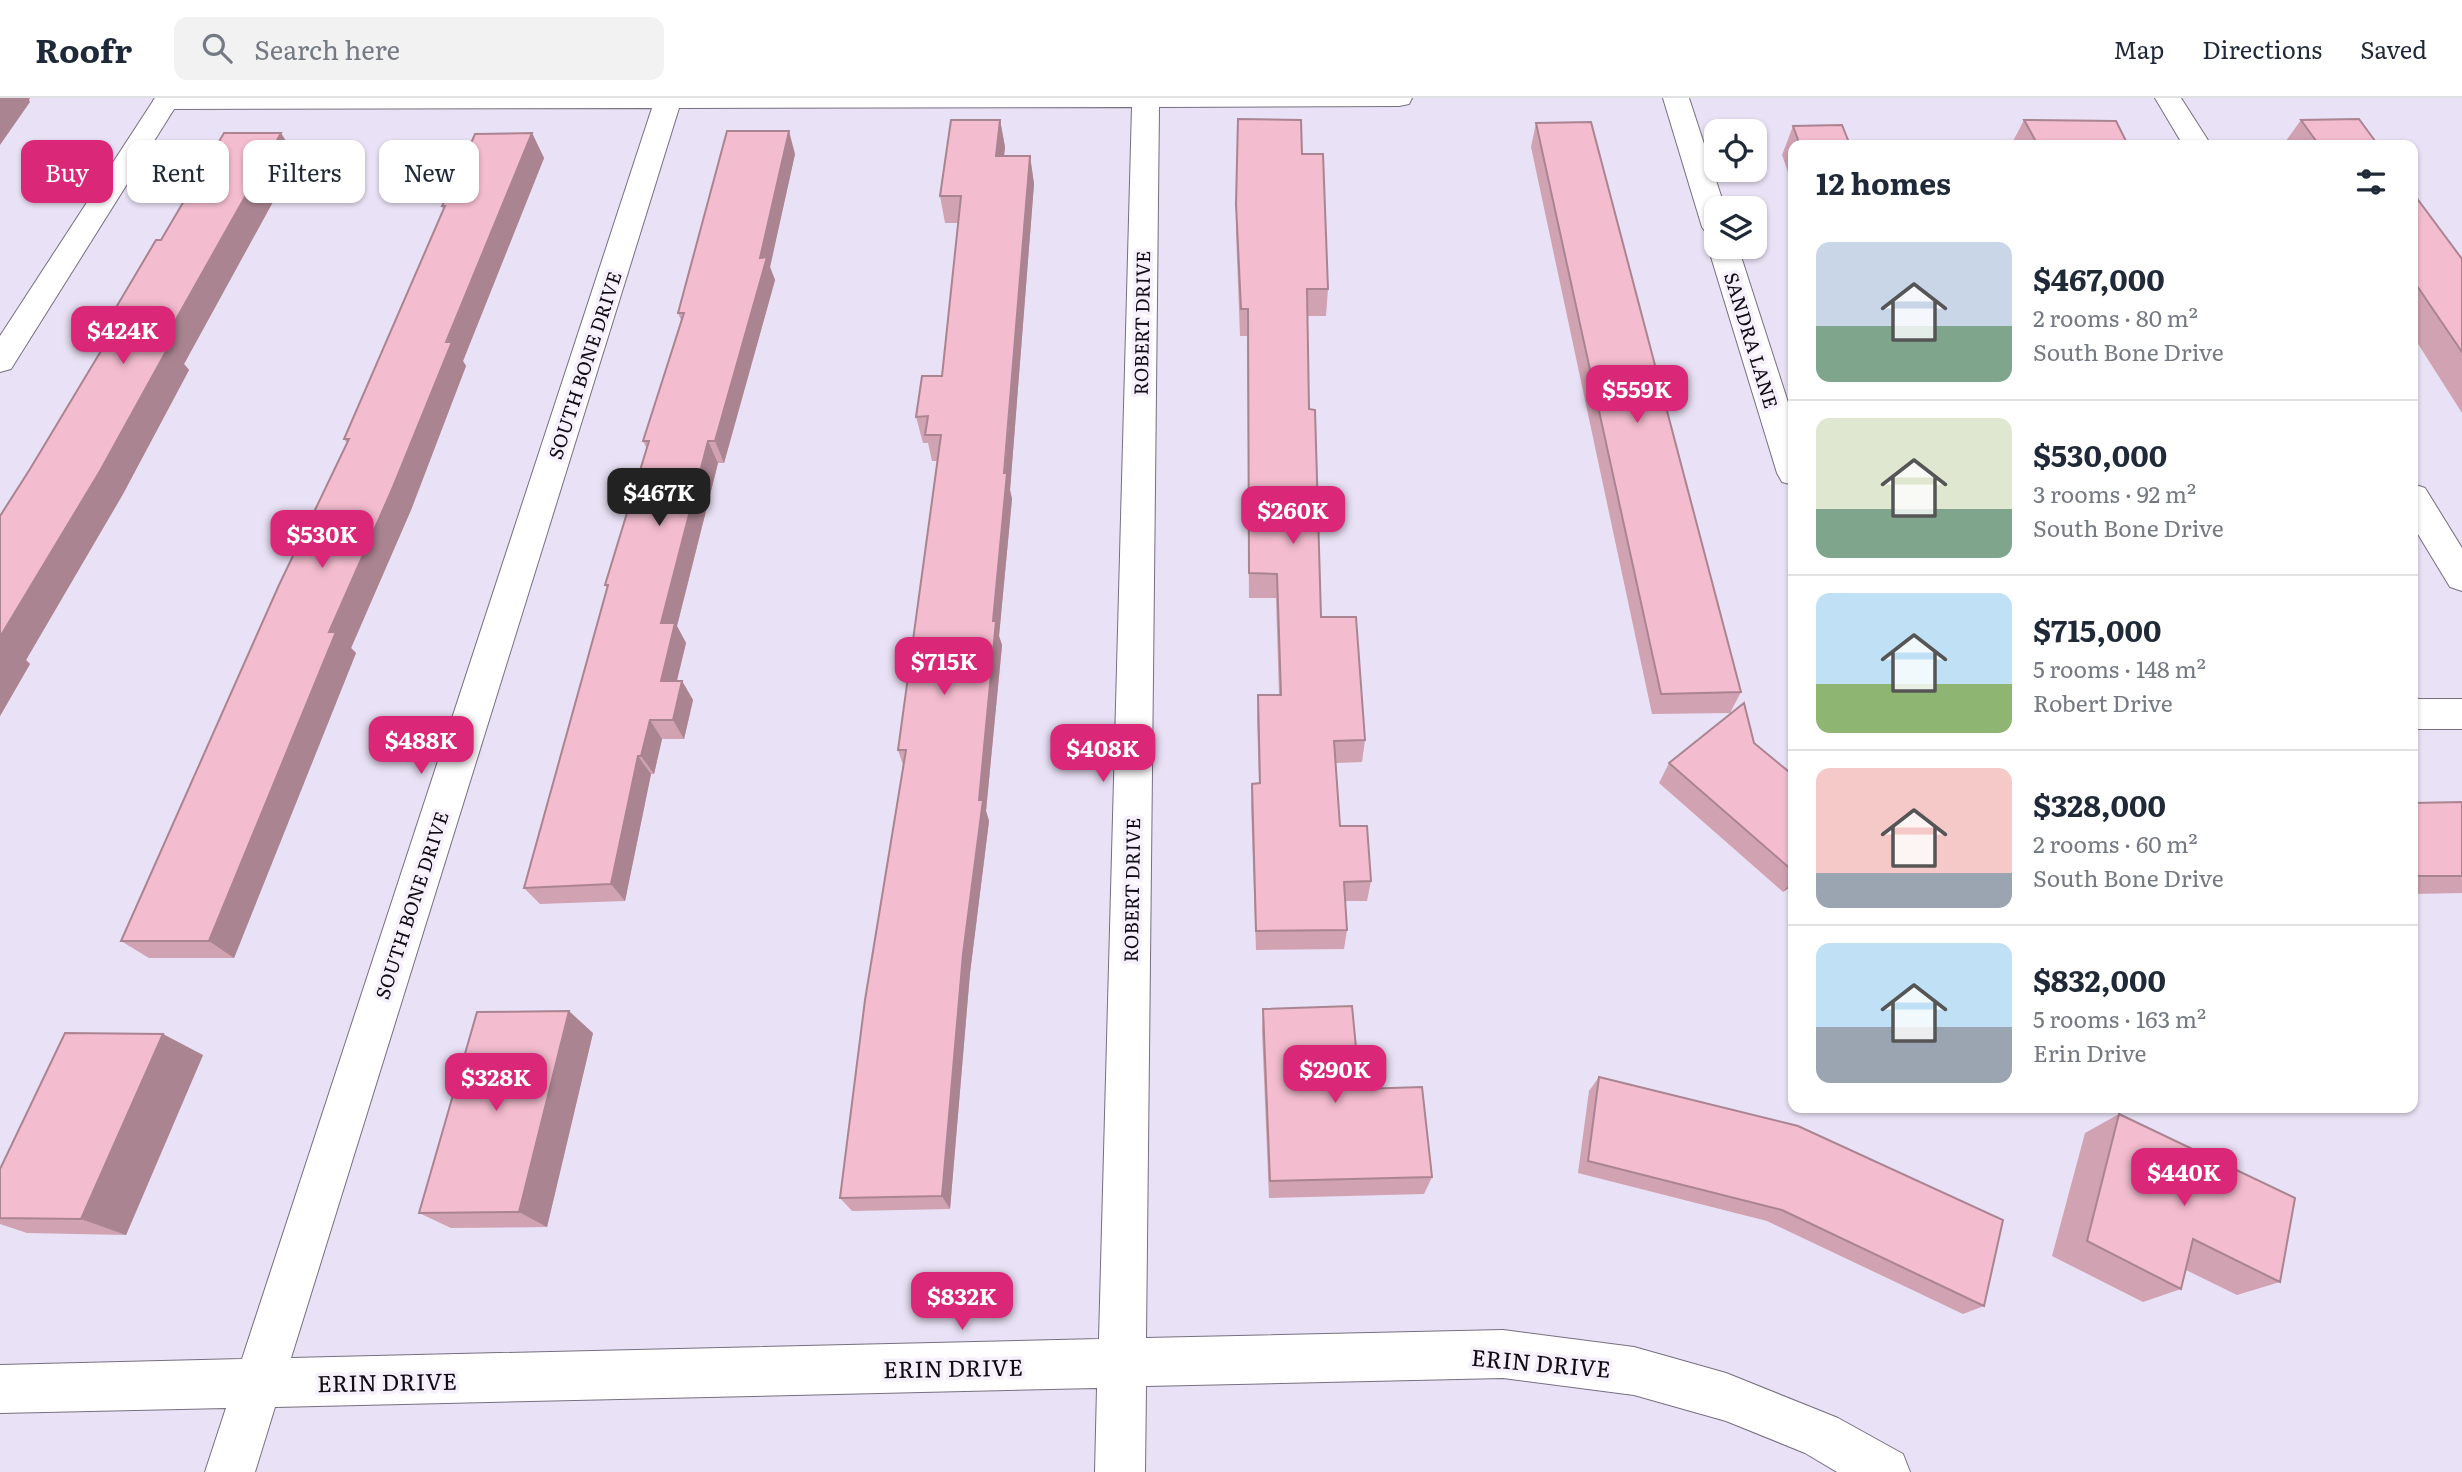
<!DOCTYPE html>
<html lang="en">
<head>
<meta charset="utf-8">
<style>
  :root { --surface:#fff; --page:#f2f2f3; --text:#1f2937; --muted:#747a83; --line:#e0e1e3; --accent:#db2777 }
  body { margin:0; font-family:Literata,serif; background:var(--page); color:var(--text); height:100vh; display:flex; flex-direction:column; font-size:26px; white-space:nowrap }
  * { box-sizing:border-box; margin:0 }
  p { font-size:23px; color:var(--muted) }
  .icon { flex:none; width:38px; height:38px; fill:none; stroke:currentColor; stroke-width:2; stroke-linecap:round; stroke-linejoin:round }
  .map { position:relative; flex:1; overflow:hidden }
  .panel { position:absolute; left:1788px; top:42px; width:630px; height:973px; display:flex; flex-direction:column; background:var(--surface); border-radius:14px; box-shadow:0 2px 5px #0004 }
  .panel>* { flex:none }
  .banner { position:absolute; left:21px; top:42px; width:665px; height:63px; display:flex; gap:14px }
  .tools { position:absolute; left:1704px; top:21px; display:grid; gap:14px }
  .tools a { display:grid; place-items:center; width:63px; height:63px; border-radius:14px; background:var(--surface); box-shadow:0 2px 5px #0004; font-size:35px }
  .price { position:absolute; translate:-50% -60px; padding:0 16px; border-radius:14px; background:var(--accent); color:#fff; font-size:23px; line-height:46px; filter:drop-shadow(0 2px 4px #0008) }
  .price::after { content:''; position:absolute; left:50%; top:42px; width:21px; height:16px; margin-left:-10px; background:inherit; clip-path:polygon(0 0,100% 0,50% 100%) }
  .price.on { background:#222; color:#fff }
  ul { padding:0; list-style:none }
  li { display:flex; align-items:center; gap:21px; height:175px; padding:0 28px }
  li+li { border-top:2px solid var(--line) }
  li span { display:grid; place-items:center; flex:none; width:196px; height:140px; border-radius:14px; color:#555 }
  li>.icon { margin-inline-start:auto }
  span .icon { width:84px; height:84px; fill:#fffc; stroke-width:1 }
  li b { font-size:30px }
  h2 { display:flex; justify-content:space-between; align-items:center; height:84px; padding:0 28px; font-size:30px }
  .pill { padding:0 24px; border-radius:14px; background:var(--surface); box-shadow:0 2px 5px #0004; font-size:24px; line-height:63px }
  .pill.on { background:var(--accent); color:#fff }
  header { display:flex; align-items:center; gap:42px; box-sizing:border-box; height:98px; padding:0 35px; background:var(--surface); border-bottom:2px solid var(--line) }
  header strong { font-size:33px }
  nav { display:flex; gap:38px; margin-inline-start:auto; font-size:24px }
  .search { width:490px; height:63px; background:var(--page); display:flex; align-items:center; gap:18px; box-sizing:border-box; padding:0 24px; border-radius:14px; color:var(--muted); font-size:26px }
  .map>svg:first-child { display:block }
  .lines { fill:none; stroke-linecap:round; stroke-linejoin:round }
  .minor-casing { stroke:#766f80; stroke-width:2 }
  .tertiary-casing { stroke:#766f80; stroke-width:2 }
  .minor { fill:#fff; fill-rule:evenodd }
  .tertiary { fill:#fff; fill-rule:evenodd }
  .wall { fill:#d1a2b2 }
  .shaded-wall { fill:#aa8491 }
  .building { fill:#f3bccf; stroke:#aa8491; stroke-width:2 }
  .labels { text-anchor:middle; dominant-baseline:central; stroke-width:7; stroke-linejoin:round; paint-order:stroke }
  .street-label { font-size:19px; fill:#0f0d13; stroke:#f5f0fc }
  .near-street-label { font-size:23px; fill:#0f0d13; stroke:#f5f0fc }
</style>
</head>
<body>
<header>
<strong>Roofr</strong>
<div class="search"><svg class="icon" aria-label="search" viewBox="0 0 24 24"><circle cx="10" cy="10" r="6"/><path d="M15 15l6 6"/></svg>Search here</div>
<nav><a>Map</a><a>Directions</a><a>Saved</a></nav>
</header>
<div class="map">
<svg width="2462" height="1374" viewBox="0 0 2462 1374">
  <rect width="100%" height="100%" fill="#e9e1f5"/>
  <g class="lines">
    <g class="minor-casing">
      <path id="minor" d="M 155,0 L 1412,0 L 1409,6 L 1399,8 L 1159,9 L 1146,1240 L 1503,1232 L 1634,1249 L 1726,1275 L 1838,1320 L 1903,1356 L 1910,1374 L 1837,1374 L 1805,1355 L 1726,1323 L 1634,1297 L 1503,1280 L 1146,1288 L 1145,1374 L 1095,1374 L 1097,1290 L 275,1309 L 255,1374 L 205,1374 L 226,1310 L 0,1315 L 0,1267 L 242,1261 L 652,10 L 166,11 L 156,9 L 153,3 ZM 1132,9 L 1099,1241 L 291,1260 L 679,10 Z
        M 1663,0 L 1689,0 L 1725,110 L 1717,110 L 1717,138 L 1707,136 L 1702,129 Z
        M 2155,0 L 2181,0 L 2211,47 L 2183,47 Z
        M 1717,141 L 1717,149 L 1738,149 L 1794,323 L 1794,387 L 1782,384 L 1777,375 L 1708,149 Z
        M 2413,386 L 2425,390 L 2462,450 L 2462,493 L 2450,489 L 2413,428 Z
        M 2413,601 L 2462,601 L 2462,631 L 2413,631 Z"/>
    </g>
    <g class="tertiary-casing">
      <path id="tertiary" d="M 155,0 L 181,0 L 11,271 L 0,274 L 0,238 Z"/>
    </g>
    <use href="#minor" class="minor"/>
    <use href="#tertiary" class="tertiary"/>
  </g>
  <path class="wall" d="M 1238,21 L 1302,56 L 1328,191 L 1326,218 L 1307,218 L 1309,311 L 1321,519 L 1365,642 L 1362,664 L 1336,665 L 1340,728 L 1371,783 L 1367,803 L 1345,803 L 1347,832 L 1344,851 L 1256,852 L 1251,707 L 1252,686 L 1259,685 L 1257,620 L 1258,597 L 1279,597 L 1276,500 L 1249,500 L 1247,238 L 1240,238 L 1236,134 Z
    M 1000,22 L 1005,49 L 1004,58 L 1030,58 L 1034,86 L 1010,392 L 1012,401 L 999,538 L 1002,547 L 986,713 L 989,723 L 970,875 L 950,1111 L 852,1113 L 840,1100 L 903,667 L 898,652 L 937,363 L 932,363 L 928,345 L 923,345 L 916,319 L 942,278 L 958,125 L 945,125 L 940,98 Z
    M 2024,22 L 2128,47 L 2011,47 Z
    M 2301,22 L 2378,47 L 2283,47 Z
    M 1536,25 L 1741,594 L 1730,615 L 1652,616 L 1531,49 Z
    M 1793,28 L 1850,47 L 1794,47 L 1794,91 L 1782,57 Z
    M 532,35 L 544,60 L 463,263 L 466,268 L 411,412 L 351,550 L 356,555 L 234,860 L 149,860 L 121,843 L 347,345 L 344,341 L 443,111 L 442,108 L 465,59 Z
    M 795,56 L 770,169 L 775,182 L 724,365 L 718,365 L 677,528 L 686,545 L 677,583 L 682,583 L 693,602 L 684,641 L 662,641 L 654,676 L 651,676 L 625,803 L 540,806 L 524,790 L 607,490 L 605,487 L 647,351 L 643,343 L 681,222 L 678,215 Z
    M 297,60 L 184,266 L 189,272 L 123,396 L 26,562 L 30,566 L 0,618 L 30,371 L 114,230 L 108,223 L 161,142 Z
    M 2413,95 L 2462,161 L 2462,315 L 2413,238 Z
    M 1754,645 L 1794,678 L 1794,786 L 1783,794 L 1659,685 L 1669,665 Z
    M 2462,704 L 2462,795 L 2413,796 L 2413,705 Z
    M 1263,911 L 1360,991 L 1432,1079 L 1424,1096 L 1269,1100 L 1262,933 Z
    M 593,935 L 547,1129 L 451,1130 L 419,1115 Z
    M 203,957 L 126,1137 L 27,1135 L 0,1126 L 0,1071 Z
    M 1599,979 L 1984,1208 L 1963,1216 L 1767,1123 L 1578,1075 L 1589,993 Z
    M 2119,1016 L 2280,1184 L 2237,1197 L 2186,1172 L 2181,1191 L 2143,1204 L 2052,1158 L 2085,1035 Z"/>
  <path class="shaded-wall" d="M 0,0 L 30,0 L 29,2 L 30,4 L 0,47 Z
    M 1000,22 L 1005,49 L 1001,86 L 996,58 Z
    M 789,33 L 795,56 L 770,169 L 775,182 L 724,365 L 715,343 Z
    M 281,35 L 297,60 L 184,266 L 189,272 L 123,396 L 26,562 L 30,566 L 0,618 L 0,539 L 161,248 Z
    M 532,35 L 544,60 L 463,263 L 466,268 L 411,412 L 351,550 L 356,555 L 234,860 L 209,843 L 329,534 Z
    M 1030,58 L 1034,86 L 1010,392 L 1012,401 L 999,538 L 1002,547 L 986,713 L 989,723 L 970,875 L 950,1111 L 942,1098 L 963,856 L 979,702 Z
    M 708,343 L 718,365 L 677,528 L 686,545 L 672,602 L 661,583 L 661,525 Z
    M 682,583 L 693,602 L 684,641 L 673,622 Z
    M 650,622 L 662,641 L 654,676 L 641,658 Z
    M 638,658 L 651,676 L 625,803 L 611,786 Z
    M 1794,781 L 1794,786 L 1783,794 Z
    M 569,913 L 593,935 L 547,1129 L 519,1114 Z
    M 163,936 L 203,957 L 126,1137 L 81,1121 Z"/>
  <path class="building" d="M 1238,21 L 1301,22 L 1302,56 L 1323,56 L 1328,191 L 1307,191 L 1309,311 L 1315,312 L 1321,519 L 1356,519 L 1365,642 L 1334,643 L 1340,728 L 1367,728 L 1371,783 L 1344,784 L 1347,832 L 1256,833 L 1252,686 L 1260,685 L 1258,597 L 1281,597 L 1277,476 L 1249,475 L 1248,211 L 1241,211 L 1236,106 Z
    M 2359,21 L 2378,47 L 2319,47 L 2301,22 Z
    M 951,22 L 1000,22 L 996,58 L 1030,58 L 1004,375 L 1007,375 L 993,523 L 996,523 L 979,702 L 983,702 L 963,856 L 942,1098 L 840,1100 L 865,902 L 906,652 L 898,652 L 941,337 L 925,337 L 928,318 L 916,319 L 922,278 L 942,278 L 961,98 L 940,98 Z
    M 2024,22 L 2116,23 L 2128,47 L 2038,47 Z
    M 1591,24 L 1741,594 L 1661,596 L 1536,25 Z
    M 1842,27 L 1850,47 L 1800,47 L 1793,28 Z
    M 727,33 L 789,33 L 760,160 L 767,159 L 715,343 L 708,343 L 661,525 L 675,525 L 661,583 L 682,583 L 673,622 L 650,622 L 641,658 L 638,658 L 611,786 L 524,790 L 608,487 L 605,487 L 649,343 L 643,343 L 684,215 L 678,215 Z
    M 224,35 L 281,35 L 161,248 L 169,248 L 100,373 L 0,539 L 0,418 L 30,371 L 119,223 L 108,223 L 156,142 L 161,142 Z
    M 532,35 L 446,244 L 452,244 L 393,389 L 329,534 L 336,534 L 209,843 L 121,843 L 279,487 L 349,341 L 344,341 L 445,108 L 442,108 L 463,59 L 465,59 L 475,36 Z
    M 2413,95 L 2462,161 L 2462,254 L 2413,182 Z
    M 1744,605 L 1754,645 L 1794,678 L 1794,774 L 1669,665 Z
    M 2462,704 L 2462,778 L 2413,778 L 2413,705 Z
    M 1352,908 L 1360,991 L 1422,989 L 1432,1079 L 1270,1083 L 1263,911 Z
    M 569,913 L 519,1114 L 419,1115 L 477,914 Z
    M 65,935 L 163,936 L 81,1121 L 0,1120 L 0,1071 Z
    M 1599,979 L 1798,1028 L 2003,1122 L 1984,1208 L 1782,1112 L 1588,1063 Z
    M 2119,1016 L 2295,1100 L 2280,1184 L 2193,1141 L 2181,1191 L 2087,1143 Z"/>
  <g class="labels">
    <g class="street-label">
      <text transform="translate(1141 225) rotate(-89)">ROBERT DRIVE</text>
      <text transform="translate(1752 242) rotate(73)">SANDRA LANE</text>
      <text transform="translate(584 267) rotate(-72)">SOUTH BONE DRIVE</text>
      <text transform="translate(1131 792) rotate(-89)">ROBERT DRIVE</text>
      <text transform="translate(411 807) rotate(-72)">SOUTH BONE DRIVE</text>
    </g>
    <g class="near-street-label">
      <text transform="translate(1541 1264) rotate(5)">ERIN DRIVE</text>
      <text transform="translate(953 1269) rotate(-1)">ERIN DRIVE</text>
      <text transform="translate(387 1283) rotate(-1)">ERIN DRIVE</text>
    </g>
  </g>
</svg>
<div class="tools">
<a><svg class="icon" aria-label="locate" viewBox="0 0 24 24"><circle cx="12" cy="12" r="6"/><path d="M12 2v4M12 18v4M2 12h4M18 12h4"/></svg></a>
<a><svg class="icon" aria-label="layers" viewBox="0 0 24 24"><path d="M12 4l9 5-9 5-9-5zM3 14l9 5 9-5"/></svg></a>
</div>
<b class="price" style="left:123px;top:268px">$424K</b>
<b class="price" style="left:1637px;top:327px">$559K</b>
<b class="price on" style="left:659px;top:430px">$467K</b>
<b class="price" style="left:1293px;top:448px">$260K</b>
<b class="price" style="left:322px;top:472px">$530K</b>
<b class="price" style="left:944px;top:599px">$715K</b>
<b class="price" style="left:421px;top:678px">$488K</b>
<b class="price" style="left:1103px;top:686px">$408K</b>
<b class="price" style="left:1335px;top:1007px">$290K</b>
<b class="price" style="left:496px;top:1015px">$328K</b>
<b class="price" style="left:2184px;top:1110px">$440K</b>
<b class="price" style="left:962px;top:1234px">$832K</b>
<div class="banner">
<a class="pill on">Buy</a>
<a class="pill">Rent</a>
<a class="pill">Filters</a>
<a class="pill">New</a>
</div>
<section class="panel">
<h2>12 homes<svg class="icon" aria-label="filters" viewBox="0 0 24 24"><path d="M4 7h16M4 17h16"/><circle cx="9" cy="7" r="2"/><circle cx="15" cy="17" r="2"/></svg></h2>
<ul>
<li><span style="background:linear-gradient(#c9d6e8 60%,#7fa58c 0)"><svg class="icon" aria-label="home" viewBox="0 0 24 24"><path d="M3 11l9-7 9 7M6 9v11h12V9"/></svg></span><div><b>$467,000</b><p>2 rooms · 80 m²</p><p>South Bone Drive</p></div></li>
<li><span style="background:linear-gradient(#dfe7d0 65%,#7fa58c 0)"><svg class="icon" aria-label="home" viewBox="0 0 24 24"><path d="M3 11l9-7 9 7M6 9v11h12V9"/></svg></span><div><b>$530,000</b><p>3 rooms · 92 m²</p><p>South Bone Drive</p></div></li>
<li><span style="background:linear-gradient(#bfe0f5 65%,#8fb573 0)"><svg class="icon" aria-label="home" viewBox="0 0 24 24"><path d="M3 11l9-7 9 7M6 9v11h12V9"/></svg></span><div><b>$715,000</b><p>5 rooms · 148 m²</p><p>Robert Drive</p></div></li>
<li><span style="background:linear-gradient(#f6c9c9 75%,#9aa5b1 0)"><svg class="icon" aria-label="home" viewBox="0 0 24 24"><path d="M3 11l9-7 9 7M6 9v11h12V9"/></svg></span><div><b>$328,000</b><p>2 rooms · 60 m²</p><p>South Bone Drive</p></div></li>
<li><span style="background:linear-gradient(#bfe0f5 60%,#9aa5b1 0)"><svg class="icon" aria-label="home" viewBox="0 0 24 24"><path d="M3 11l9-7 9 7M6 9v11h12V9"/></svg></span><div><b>$832,000</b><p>5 rooms · 163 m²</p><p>Erin Drive</p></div></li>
</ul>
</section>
</div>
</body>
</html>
